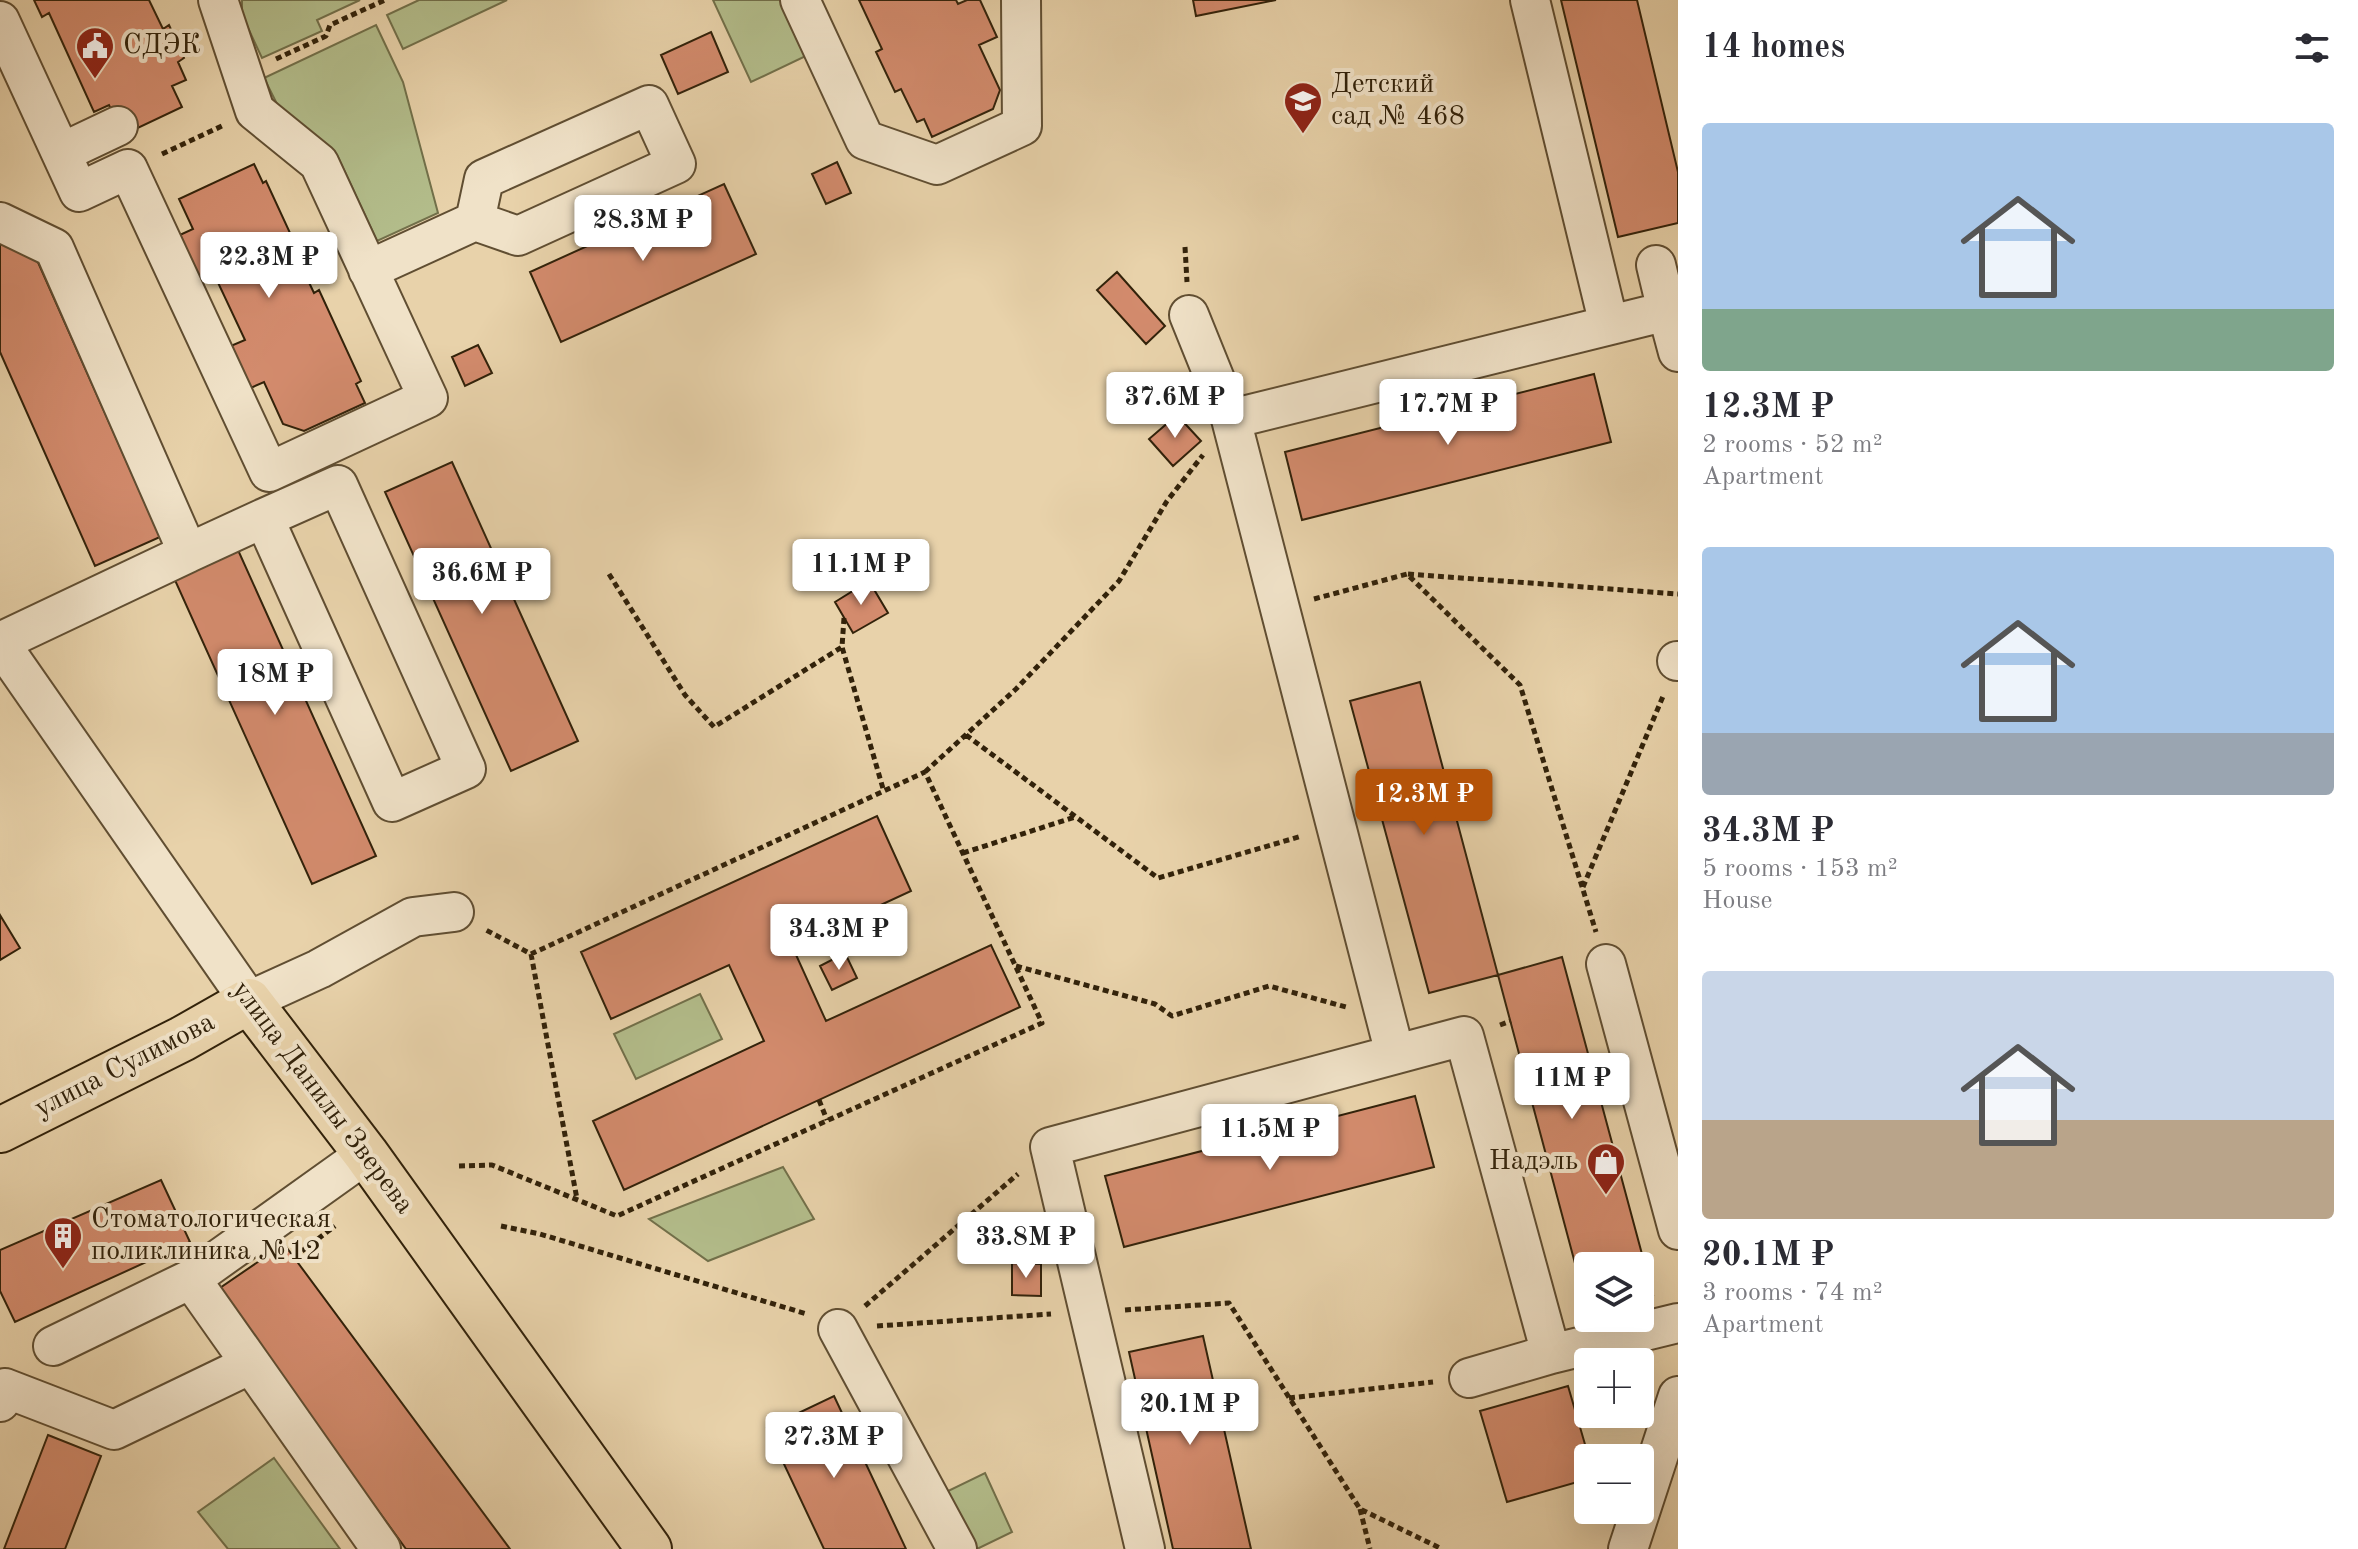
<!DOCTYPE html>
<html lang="en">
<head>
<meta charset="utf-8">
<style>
  :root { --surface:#fff; --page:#f2f2f3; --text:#2b2b33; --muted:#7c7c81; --accent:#b45309 }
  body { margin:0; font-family:"Old Standard TT",serif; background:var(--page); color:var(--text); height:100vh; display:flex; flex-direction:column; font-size:30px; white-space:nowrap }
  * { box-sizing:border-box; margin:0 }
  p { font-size:26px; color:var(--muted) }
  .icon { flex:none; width:44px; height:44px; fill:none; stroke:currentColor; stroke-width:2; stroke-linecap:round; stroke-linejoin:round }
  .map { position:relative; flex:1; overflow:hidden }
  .drawer { display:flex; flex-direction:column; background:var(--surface); width:680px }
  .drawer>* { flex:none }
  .fabs { position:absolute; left:1574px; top:1252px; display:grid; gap:16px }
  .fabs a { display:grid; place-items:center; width:80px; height:80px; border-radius:8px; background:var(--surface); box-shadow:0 8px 32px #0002; font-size:40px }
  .price { position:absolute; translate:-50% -68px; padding:0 18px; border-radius:8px; background:#fff; color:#222; font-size:26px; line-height:52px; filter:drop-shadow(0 2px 4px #0008) }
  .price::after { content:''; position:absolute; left:50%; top:48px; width:24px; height:18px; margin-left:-12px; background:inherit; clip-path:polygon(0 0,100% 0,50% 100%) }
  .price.active { background:var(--accent); color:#fff }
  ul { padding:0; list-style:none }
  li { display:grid; align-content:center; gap:16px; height:424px; padding:0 24px }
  li span { display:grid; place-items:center; height:248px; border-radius:8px; color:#555 }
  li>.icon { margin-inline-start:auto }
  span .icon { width:144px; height:144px; fill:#fffc; stroke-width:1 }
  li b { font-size:34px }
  h2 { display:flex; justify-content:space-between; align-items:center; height:96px; padding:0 24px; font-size:34px }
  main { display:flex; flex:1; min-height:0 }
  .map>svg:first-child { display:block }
  .green { fill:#b3bd8b; stroke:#72704a; stroke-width:2 }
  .building { fill:#d38b6d; stroke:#32220a; stroke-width:2 }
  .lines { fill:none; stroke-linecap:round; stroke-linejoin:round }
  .minor-casing { stroke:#604e32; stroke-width:42 }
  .major-casing { stroke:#32220a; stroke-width:48 }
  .path { stroke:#32220a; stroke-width:5; stroke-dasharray:6 4; stroke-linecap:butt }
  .minor { stroke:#f0e2c8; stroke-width:38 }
  .major { stroke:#e8d2aa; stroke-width:44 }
  .labels { text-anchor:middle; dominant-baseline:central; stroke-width:8; stroke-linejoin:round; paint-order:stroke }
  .poi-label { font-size:28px; fill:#32220a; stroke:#f0e2c8; text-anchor:start }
  .street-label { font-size:28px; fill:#32220a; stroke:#f0e2c8 }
</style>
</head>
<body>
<main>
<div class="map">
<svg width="1678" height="1549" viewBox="0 0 1678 1549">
  <rect width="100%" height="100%" fill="#e8d2aa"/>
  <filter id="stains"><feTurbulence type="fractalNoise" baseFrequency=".0025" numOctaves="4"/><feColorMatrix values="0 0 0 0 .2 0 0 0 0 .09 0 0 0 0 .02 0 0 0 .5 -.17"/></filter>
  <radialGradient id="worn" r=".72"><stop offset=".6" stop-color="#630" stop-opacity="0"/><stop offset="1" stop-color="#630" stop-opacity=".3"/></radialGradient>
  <path class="green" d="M 242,0 L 360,0 L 317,20 L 322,31 L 262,58 L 242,15 Z
    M 419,0 L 507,0 L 403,49 L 387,15 Z
    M 713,0 L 785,0 L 810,54 L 751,82 Z
    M 376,25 L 403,82 L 438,213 L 377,241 L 337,155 L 281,112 L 264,78 Z
    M 700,994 L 722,1039 L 636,1079 L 614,1034 Z
    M 783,1167 L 814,1219 L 708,1261 L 649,1219 Z
    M 274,1458 L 340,1549 L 228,1549 L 198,1512 Z
    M 985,1473 L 1012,1532 L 977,1549 L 971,1549 L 944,1493 Z"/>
  <path class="building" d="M 34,0 L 149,0 L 163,29 L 169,25 L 184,58 L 178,62 L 186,80 L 172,86 L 182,107 L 123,135 L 109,105 L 94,112 L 49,13 L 42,17 Z
    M 859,0 L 956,0 L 958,4 L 967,0 L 980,0 L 997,37 L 979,45 L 1000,90 L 993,109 L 932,137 L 924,119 L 917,122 L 901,89 L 895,92 L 876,52 L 882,49 Z
    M 1193,0 L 1276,0 L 1196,16 Z
    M 1561,0 L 1637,0 L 1678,172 L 1678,223 L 1618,237 Z
    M 711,32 L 728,72 L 678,94 L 661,55 Z
    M 837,162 L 851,193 L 826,204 L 812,174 Z
    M 254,164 L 263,183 L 266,181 L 308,272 L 305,274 L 314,293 L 319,290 L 361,381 L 356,384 L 365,403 L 304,431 L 283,424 L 264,382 L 246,390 L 226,348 L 245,340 L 214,274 L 192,284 L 171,239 L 193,229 L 179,199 Z
    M 724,184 L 756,254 L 561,342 L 530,272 Z
    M 25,233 L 160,537 L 95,566 L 0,352 L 0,245 Z
    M 1117,272 L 1165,326 L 1146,344 L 1097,290 Z
    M 478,345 L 492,373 L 465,386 L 452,357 Z
    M 1594,374 L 1611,442 L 1302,520 L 1285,452 Z
    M 1177,415 L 1201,441 L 1173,466 L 1149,439 Z
    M 452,462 L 578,741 L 511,771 L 385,492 Z
    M 238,550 L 376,856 L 312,884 L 174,578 Z
    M 869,581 L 888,613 L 853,633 L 835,602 Z
    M 1420,682 L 1498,975 L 1429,993 L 1350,701 Z
    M 877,816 L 911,891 L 792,946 L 826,1021 L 991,945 L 1020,1007 L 624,1190 L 593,1121 L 764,1041 L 729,965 L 611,1019 L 581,952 Z
    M 0,915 L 20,948 L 0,960 Z
    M 0,915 L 20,948 L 0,960 Z
    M 845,953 L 857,978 L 832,990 L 820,966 Z
    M 1562,957 L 1653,1295 L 1640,1298 L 1640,1266 L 1588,1266 L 1588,1312 L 1498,975 Z
    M 1415,1096 L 1434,1167 L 1124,1247 L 1105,1176 Z
    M 161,1180 L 190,1242 L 15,1322 L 0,1291 L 0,1250 Z
    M 284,1244 L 510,1549 L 406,1549 L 217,1290 Z
    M 1012,1263 L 1041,1264 L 1041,1296 L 1012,1295 Z
    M 1203,1336 L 1251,1549 L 1173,1549 L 1129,1352 Z
    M 1568,1386 L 1589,1458 L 1588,1479 L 1507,1502 L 1480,1411 Z
    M 834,1396 L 906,1549 L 824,1549 L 767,1428 Z
    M 48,1435 L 101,1456 L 65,1549 L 4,1549 Z"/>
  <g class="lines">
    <g class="minor-casing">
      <path id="minor" d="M 800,0 L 865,140 L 937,165 L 1022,126 L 1021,0
        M 1530,0 L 1609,325
        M 0,21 L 79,192 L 128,169 L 269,472 L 428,398 L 319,163 L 255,111 L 218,0
        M 61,153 L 118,126
        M 0,222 L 54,248 L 188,553 L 0,642
        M 1656,265 L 1667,311
        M 368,270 L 475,221 L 484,179 L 649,105 L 676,164 L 518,236 L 475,221
        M 1189,315 L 1231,419
        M 188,553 L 264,518 L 392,802 L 466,769 L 338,485 L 264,518
        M 0,643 L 249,1001 L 319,969 L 413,917 L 454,912
        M 1677,661 L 1678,661
        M 1606,964 L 1678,1230
        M 1395,1054 L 1231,419 L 1667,311 L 1678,352
        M 191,1279 L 366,1154
        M 838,1329 L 957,1549
        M 53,1346 L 191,1279 L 251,1364
        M 1469,1378 L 1551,1354
        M 0,1402 L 5,1388 L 114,1430 L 251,1364 L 381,1549
        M 1145,1549 L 1050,1147 L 1464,1036 L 1551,1354 L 1678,1323
        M 1628,1549 L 1678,1396"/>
    </g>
    <g class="major-casing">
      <path id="major" d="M 0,1130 L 182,1039 L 249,1001 L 366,1154 L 649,1549"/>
    </g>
    <path class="path" d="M 276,59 L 326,36 L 330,25 L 385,0
      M 162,154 L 222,126
      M 1185,247 L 1187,282
      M 609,574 L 685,695 L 714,727 L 842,647
      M 1408,574 L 1678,594
      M 1314,599 L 1407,574 L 1520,685 L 1596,932
      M 844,618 L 842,647 L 884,792
      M 966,735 L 1158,878 L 1302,836
      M 925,772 L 1016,689 L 1119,581 L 1167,501 L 1203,455
      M 963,853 L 1075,817
      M 1583,887 L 1664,694
      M 531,954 L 577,1199
      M 1016,966 L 1155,1004 L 1172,1016 L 1269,986 L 1346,1007
      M 1500,1025 L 1511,1021
      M 819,1100 L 827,1120
      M 459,1166 L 492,1165 L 617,1216 L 1042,1023 L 925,772 L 531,954 L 486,930
      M 501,1226 L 540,1234 L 807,1314
      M 294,1257 L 335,1226
      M 865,1306 L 1018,1174
      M 1125,1310 L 1229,1303 L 1360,1509 L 1442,1549
      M 877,1326 L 1051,1314
      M 1289,1398 L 1433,1382
      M 1360,1509 L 1370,1549"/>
    <use href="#minor" class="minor"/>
    <use href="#major" class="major"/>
  </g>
  <defs>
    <g id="civic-pin" transform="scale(2)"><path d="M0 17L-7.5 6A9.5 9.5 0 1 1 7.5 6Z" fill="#8f2418" stroke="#f0e2c8"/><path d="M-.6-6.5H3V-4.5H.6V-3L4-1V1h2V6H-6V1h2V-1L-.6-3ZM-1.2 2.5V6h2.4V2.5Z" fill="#fff"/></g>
    <g id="school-pin" transform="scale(2)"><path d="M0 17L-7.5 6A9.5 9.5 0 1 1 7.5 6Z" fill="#8f2418" stroke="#f0e2c8"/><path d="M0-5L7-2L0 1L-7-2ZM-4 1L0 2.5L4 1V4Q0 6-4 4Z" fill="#fff"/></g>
    <g id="shop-pin" transform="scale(2)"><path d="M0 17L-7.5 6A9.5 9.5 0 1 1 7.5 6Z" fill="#8f2418" stroke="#f0e2c8"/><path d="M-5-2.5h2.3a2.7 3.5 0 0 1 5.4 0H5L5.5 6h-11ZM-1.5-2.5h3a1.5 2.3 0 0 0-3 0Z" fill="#fff"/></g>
    <g id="building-pin" transform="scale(2)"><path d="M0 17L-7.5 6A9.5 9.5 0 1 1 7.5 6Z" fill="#8f2418" stroke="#f0e2c8"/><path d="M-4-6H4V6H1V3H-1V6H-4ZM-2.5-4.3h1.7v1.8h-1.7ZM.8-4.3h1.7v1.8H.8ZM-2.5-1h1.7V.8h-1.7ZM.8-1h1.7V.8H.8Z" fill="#fff"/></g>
  </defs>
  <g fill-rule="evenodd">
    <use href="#civic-pin" x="95" y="46"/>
    <use href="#school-pin" x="1303" y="101"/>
    <use href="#shop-pin" x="1606" y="1162"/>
    <use href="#building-pin" x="63" y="1236"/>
  </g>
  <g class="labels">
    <g class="poi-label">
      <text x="123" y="46">СДЭК</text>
      <text x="1331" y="85">Детский<tspan x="1331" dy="32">сад № 468</tspan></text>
      <text x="1578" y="1162" text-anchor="end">Надэль</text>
      <text x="91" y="1220">Стоматологическая<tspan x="91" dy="32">поликлиника №12</tspan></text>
    </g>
    <g class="street-label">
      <text transform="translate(125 1066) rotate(-27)">улица Сулимова</text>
      <text transform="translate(322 1098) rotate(53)">улица Данилы Зверева</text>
    </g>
  </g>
  <rect width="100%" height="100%" filter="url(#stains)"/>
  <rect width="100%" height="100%" fill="url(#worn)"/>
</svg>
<div class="fabs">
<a><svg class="icon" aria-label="layers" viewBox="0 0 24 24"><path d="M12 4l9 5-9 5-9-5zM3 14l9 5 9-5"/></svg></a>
<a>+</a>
<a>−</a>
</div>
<b class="price" style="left:643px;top:263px">28.3M ₽</b>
<b class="price" style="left:269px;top:300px">22.3M ₽</b>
<b class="price" style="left:1175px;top:440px">37.6M ₽</b>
<b class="price" style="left:1448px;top:447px">17.7M ₽</b>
<b class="price" style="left:861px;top:607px">11.1M ₽</b>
<b class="price" style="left:482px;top:616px">36.6M ₽</b>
<b class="price" style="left:275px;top:717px">18M ₽</b>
<b class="price active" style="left:1424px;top:837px">12.3M ₽</b>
<b class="price" style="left:839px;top:972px">34.3M ₽</b>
<b class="price" style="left:1572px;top:1121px">11M ₽</b>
<b class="price" style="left:1270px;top:1172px">11.5M ₽</b>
<b class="price" style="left:1026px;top:1280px">33.8M ₽</b>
<b class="price" style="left:1190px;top:1447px">20.1M ₽</b>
<b class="price" style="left:834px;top:1480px">27.3M ₽</b>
</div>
<section class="drawer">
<h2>14 homes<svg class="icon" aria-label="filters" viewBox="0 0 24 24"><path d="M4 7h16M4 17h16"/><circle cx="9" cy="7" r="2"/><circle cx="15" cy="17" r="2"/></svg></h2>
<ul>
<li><span style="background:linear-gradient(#a9c7e8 75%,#7fa58c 0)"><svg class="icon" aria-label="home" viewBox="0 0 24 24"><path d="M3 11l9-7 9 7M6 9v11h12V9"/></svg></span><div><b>12.3M ₽</b><p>2 rooms · 52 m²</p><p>Apartment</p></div></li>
<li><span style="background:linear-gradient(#a9c7e8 75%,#9aa5b1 0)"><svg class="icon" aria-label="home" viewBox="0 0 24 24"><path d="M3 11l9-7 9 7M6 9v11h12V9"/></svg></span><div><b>34.3M ₽</b><p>5 rooms · 153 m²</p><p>House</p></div></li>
<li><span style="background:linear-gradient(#c9d6e8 60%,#b9a48a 0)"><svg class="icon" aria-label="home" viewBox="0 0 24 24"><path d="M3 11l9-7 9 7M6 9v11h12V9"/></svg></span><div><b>20.1M ₽</b><p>3 rooms · 74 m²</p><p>Apartment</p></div></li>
</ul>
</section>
</main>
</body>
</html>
